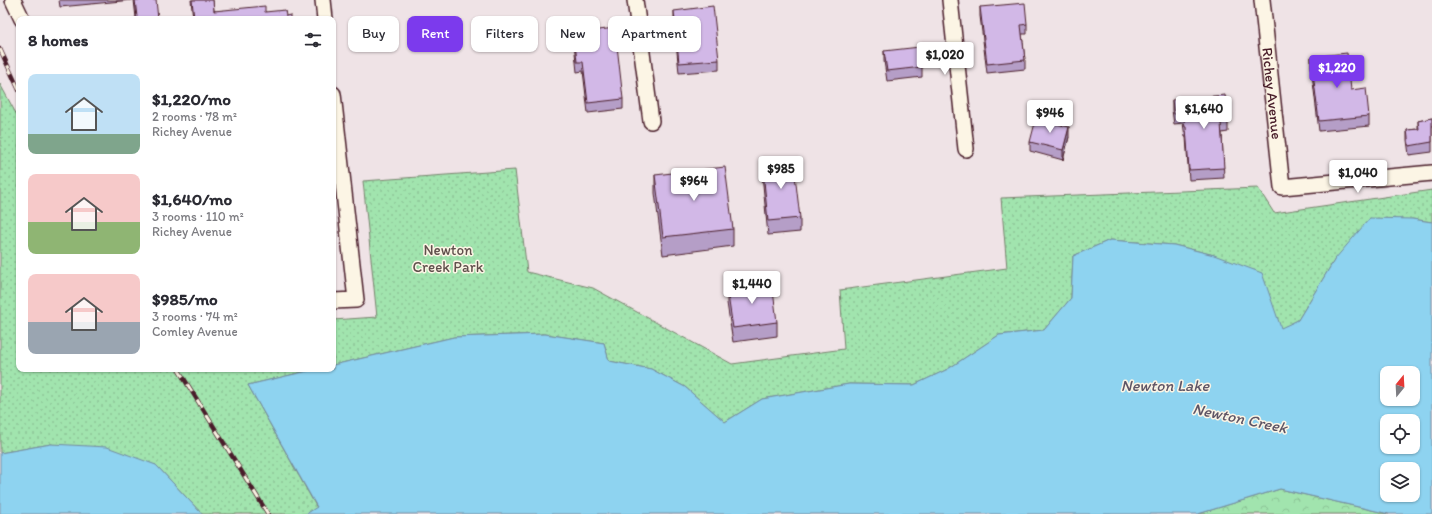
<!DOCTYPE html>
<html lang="en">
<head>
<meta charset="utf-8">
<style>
  :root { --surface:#fff; --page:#f2f2f3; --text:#2b2b33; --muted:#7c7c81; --accent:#7c3aed }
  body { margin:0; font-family:Itim,sans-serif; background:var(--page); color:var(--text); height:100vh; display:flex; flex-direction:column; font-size:15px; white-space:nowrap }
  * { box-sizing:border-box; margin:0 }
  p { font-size:13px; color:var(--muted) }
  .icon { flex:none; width:22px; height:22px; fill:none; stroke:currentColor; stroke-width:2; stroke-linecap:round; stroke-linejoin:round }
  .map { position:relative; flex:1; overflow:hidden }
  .details { position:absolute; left:16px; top:16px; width:320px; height:356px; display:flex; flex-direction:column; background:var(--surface); border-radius:8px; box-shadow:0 1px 3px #0004 }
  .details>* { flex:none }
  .guide { position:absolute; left:348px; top:16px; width:380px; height:36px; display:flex; gap:8px }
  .needle { width:26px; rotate:18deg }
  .controls { position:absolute; left:1380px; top:366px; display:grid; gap:8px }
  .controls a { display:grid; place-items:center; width:40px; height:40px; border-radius:8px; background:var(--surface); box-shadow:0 1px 3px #0004; font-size:20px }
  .price { position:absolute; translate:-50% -34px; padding:0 9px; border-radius:4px; background:#fff; color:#222; font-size:13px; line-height:26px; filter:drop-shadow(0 1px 2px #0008) }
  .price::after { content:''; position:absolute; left:50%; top:24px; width:12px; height:9px; margin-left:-6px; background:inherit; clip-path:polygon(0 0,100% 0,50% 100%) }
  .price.current { background:var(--accent); color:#fff }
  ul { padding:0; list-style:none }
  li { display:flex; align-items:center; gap:12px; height:100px; padding:0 12px }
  li span { display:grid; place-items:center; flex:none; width:112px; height:80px; border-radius:8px; color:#555 }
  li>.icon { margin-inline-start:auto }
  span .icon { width:48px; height:48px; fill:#fffc; stroke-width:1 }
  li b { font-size:17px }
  h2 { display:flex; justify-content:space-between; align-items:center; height:48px; padding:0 12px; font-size:17px }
  .chip { padding:0 14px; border-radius:8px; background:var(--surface); box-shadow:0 1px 3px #0004; font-size:14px; line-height:36px }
  .chip.current { background:var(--accent); color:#fff }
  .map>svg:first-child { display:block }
  .grass { fill:url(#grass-dots); stroke:#76826c }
  .forest { fill:url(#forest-crowns); stroke:#76826c }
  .water { fill:#8ed3f0; stroke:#738ba1; fill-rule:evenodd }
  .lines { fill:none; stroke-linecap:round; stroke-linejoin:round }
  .street-casing { stroke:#4a1f2b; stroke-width:18 }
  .street { stroke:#fcf5e5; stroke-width:15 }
  .rail-casing { stroke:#4a1f2b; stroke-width:4.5 }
  .rail { stroke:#fcf5e5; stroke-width:3; stroke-dasharray:9; stroke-linecap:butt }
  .wall { fill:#b59ec7; stroke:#4a1f2b }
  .shaded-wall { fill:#9381a2; stroke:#4a1f2b }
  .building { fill:#d2b8e7; stroke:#4a1f2b }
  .labels { text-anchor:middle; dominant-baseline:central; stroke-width:3; stroke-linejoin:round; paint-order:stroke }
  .street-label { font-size:15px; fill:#4a1f2b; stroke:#fcf5e5 }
  .park-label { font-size:15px; fill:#60504c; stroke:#fcf5e5 }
  .water-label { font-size:16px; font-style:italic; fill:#5e5566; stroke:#fcf5e5 }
</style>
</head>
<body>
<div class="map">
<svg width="1432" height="514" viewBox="0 0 1432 514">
  <defs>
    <pattern id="grass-dots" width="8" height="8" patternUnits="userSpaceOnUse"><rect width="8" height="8" fill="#a1e4ae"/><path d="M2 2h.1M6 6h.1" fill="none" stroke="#8cc396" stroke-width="1.8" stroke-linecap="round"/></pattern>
    <pattern id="forest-crowns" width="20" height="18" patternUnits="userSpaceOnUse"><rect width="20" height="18" fill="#a1e4ae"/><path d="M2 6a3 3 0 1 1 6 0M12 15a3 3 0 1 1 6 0" fill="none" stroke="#8cc396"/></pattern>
  </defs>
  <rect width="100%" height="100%" fill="#efe3e6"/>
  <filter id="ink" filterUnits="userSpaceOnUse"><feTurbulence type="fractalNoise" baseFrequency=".025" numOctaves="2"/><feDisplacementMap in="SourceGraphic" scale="8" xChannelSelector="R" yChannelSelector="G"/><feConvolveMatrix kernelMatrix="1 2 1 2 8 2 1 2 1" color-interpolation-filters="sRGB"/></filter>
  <g filter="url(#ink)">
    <path class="grass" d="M 0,84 L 19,119 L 19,369 L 316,369 L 248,385 L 317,508 L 306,514 L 202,514 L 156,465 L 51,444 L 0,453 Z
      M 515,170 L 527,272 L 593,288 L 732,364 L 844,349 L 840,290 L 1007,268 L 1001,198 L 1258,188 L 1274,213 L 1432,190 L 1432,222 L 1412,219 L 1335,259 L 1298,320 L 1281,329 L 1214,255 L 1174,245 L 1110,240 L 1073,256 L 1071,298 L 1044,330 L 999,335 L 948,369 L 914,385 L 849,384 L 762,399 L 725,422 L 685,387 L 651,369 L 609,361 L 604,343 L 545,334 L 454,337 L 333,365 L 333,320 L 377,317 L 363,181 Z"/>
    <path class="forest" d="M 1280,489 L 1389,514 L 1198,514 Z"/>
    <path class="water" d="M 1370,218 L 1412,219 L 1432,222 L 1432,514 L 1389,514 L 1280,489 L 1198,514 L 306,514 L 317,507 L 248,385 L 316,369 L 333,369 L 333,365 L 454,337 L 545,334 L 604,343 L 609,361 L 651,369 L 685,387 L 725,422 L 762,399 L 849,384 L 914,385 L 948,369 L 999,335 L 1044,330 L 1071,298 L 1073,256 L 1110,240 L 1174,245 L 1214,255 L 1262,273 L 1281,328 L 1298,320 L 1335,259 ZM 1387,373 L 1413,373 L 1413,399 L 1387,399 ZM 1387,421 L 1413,421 L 1413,447 L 1387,447 ZM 1387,469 L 1413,469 L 1413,495 L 1387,495 Z
      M 51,444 L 107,447 L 156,465 L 202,514 L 0,514 L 0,453 Z"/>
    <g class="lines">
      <g class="street-casing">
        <g id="street">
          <path d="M 13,0 L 22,19"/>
          <path d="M 323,0 L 325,19"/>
          <path d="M 635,0 L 651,121"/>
          <path d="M 950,0 L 966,149"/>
          <path id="s1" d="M 1262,0 L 1282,187 L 1432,173"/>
          <path d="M 333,94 L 356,300 L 333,301"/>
        </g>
      </g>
      <use href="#street" class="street"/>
      <g class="rail-casing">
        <path id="rail" d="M 0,49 L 19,90
          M 178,369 L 268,514"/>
      </g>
      <use href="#rail" class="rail"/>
    </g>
    <path class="wall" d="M 59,0 L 132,0 L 60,7 Z
      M 134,0 L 156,0 L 136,18 Z
      M 191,0 L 213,0 L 214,11 L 265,12 L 286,16 L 290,19 L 193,19 Z
      M 980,7 L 1027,24 L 1027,34 L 1022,34 L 1025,60 L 1025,69 L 987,73 L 980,16 Z
      M 674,11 L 719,60 L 719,70 L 679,73 L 674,20 Z
      M 574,33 L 623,99 L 623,109 L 588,113 L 583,71 L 577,72 L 574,43 Z
      M 884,51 L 922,67 L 922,77 L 887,81 L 884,61 Z
      M 1311,57 L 1351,90 L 1369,116 L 1369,126 L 1319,131 L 1311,66 Z
      M 1172,100 L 1228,122 L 1228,132 L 1222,133 L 1224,178 L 1189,180 L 1186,137 L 1185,137 L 1183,123 L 1174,124 L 1172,110 Z
      M 1432,118 L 1432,152 L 1409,155 L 1407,140 L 1407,130 L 1418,129 L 1418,121 Z
      M 1069,137 L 1063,160 L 1030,151 L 1030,142 Z
      M 762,161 L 800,218 L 800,232 L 768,235 L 762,175 Z
      M 655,175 L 733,229 L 733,246 L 663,255 L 655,193 Z
      M 727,289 L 777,322 L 777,336 L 733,342 L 727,303 Z"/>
    <path class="shaded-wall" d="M 1069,127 L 1069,137 L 1063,160 L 1063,150 Z"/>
    <path class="building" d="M 135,0 L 156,0 L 158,19 L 133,19 L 137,17 Z
      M 192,0 L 213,0 L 214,11 L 265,6 L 265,12 L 285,10 L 286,16 L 290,15 L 290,19 L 194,19 Z
      M 1025,3 L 1027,24 L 1021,25 L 1025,60 L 987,64 L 980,7 Z
      M 713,6 L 719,60 L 679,63 L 674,11 Z
      M 615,28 L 623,99 L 588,103 L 583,62 L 577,62 L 574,33 Z
      M 920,47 L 922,67 L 887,71 L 884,51 Z
      M 1347,53 L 1351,90 L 1366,88 L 1369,116 L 1319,121 L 1311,57 Z
      M 1225,95 L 1228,122 L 1221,123 L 1224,168 L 1189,170 L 1186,127 L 1185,127 L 1183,113 L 1174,114 L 1172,100 Z
      M 1432,118 L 1432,142 L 1409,146 L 1407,130 L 1419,129 L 1418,121 Z
      M 1036,119 L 1069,127 L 1063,150 L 1030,142 Z
      M 793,158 L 800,218 L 768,221 L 762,161 Z
      M 725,167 L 733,229 L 663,237 L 655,175 Z
      M 772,283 L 777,322 L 733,328 L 727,289 Z"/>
  </g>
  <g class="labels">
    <g class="street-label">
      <text stroke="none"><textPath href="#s1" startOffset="94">Richey Avenue</textPath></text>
    </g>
    <g class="park-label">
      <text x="448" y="250">Newton<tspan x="448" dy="17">Creek Park</tspan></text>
    </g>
    <g class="water-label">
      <text x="1165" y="385">Newton Lake</text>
      <text transform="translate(1240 418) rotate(12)">Newton Creek</text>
    </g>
  </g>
</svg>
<div class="controls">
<a><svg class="needle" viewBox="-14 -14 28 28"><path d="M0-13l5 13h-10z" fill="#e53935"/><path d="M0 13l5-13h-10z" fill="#7c7c81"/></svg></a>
<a><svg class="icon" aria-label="locate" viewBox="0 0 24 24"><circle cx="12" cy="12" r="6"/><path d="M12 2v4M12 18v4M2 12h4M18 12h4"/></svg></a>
<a><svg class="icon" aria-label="layers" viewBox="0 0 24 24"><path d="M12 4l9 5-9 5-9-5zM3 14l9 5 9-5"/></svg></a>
</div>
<b class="price" style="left:945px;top:76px">$1,020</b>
<b class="price current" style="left:1337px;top:89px">$1,220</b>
<b class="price" style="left:1204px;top:130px">$1,640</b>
<b class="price" style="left:1050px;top:134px">$946</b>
<b class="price" style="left:781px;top:190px">$985</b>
<b class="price" style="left:1358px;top:194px">$1,040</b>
<b class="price" style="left:694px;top:202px">$964</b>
<b class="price" style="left:752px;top:305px">$1,440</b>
<div class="guide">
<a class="chip">Buy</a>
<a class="chip current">Rent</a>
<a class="chip">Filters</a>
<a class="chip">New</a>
<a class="chip">Apartment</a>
</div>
<section class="details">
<h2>8 homes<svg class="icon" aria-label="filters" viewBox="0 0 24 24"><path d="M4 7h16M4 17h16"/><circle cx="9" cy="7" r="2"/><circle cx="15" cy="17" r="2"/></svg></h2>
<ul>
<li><span style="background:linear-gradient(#bfe0f5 75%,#7fa58c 0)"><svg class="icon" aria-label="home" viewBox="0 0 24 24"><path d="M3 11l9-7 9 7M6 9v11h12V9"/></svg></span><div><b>$1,220/mo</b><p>2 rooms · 78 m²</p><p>Richey Avenue</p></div></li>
<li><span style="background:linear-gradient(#f6c9c9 60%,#8fb573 0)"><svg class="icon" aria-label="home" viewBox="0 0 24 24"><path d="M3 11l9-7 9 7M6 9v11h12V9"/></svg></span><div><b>$1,640/mo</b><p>3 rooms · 110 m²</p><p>Richey Avenue</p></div></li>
<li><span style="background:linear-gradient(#f6c9c9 60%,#9aa5b1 0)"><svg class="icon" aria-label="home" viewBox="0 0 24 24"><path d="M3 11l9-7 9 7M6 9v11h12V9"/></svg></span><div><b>$985/mo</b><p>3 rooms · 74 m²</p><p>Comley Avenue</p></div></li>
</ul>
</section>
</div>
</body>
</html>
